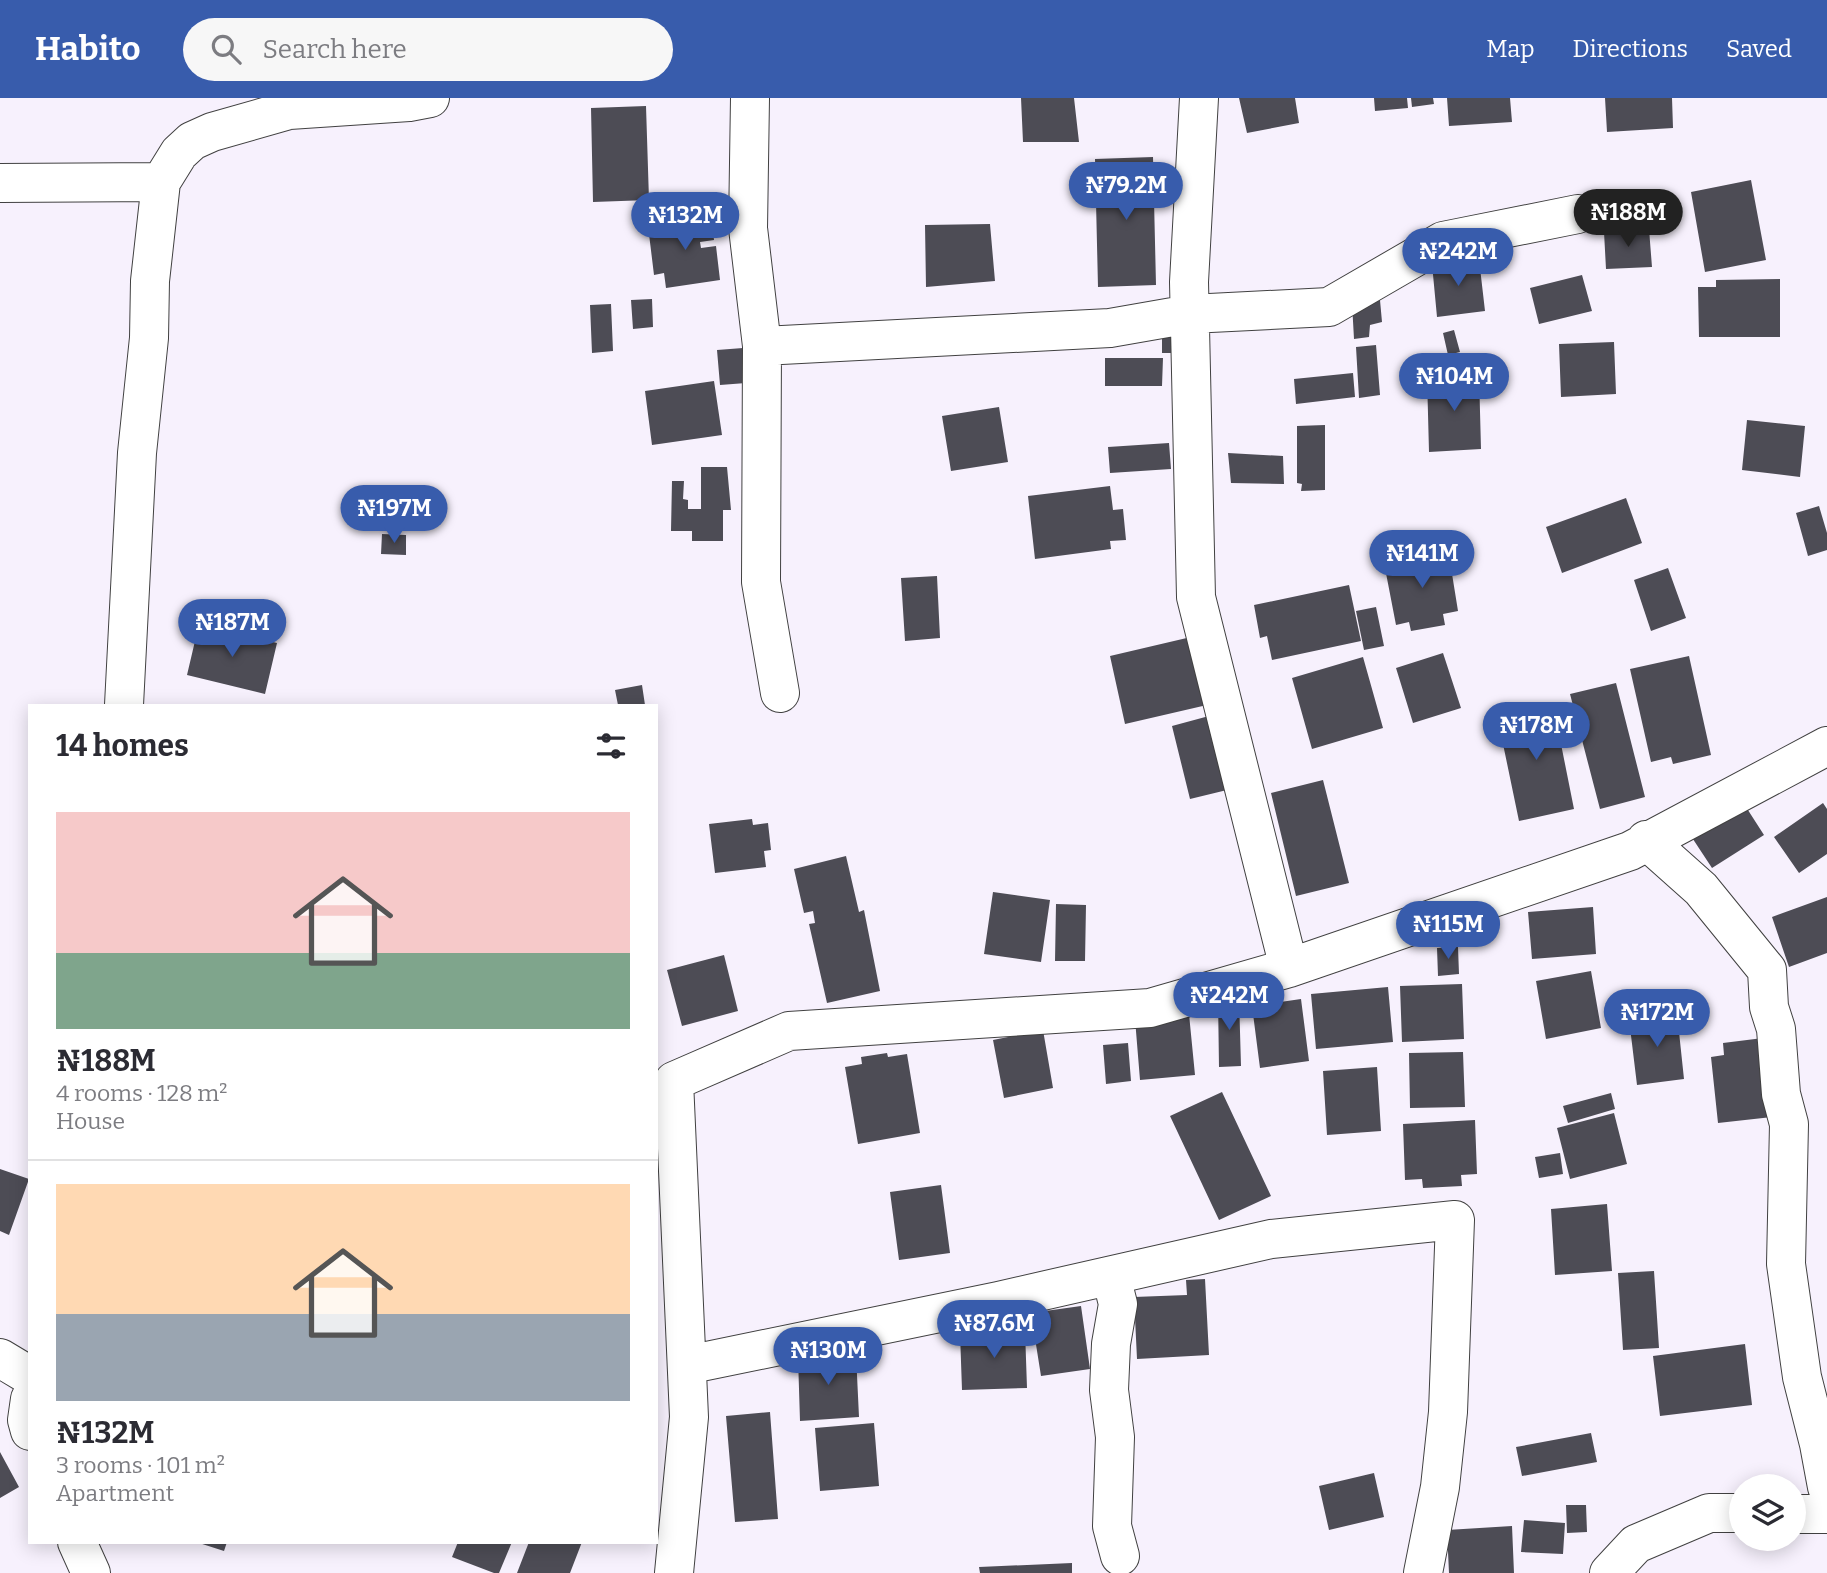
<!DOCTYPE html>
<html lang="en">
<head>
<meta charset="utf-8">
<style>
  :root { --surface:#fff; --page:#f7f7f7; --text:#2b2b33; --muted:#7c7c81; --line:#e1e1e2; --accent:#385cac }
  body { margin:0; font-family:Bitter,serif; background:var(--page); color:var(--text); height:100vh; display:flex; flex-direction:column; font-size:26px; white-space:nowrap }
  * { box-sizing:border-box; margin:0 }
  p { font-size:23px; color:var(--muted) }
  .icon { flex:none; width:38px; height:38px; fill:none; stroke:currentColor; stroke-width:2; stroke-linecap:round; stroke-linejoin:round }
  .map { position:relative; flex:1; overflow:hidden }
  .details { position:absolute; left:28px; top:606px; width:630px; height:840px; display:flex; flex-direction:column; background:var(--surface); border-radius:0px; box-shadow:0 4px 18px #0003 }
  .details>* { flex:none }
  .controls { position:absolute; left:1729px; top:1376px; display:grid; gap:14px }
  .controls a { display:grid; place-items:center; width:77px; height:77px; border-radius:50%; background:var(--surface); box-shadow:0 4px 18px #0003; font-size:35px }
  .price { position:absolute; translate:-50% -60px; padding:0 16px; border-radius:24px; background:var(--accent); color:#fff; font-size:23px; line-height:46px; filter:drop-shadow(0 2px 4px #0008) }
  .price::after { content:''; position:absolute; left:50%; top:42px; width:21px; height:16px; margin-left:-10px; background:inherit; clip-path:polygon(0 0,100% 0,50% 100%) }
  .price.selected { background:#222; color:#fff }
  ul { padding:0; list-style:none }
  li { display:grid; align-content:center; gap:14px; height:371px; padding:0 28px }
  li+li { border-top:2px solid var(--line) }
  li span { display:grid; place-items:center; height:217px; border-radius:0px; color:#555 }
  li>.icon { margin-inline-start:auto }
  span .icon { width:126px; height:126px; fill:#fffc; stroke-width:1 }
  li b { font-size:30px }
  h2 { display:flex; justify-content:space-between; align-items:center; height:84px; padding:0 28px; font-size:30px }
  header { display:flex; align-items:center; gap:42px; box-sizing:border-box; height:98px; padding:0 35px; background:var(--accent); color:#fff }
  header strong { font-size:33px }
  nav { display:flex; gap:38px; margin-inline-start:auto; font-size:24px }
  .search { width:490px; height:63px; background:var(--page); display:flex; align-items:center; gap:18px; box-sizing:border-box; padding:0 24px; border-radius:38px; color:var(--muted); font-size:26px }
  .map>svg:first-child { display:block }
  .building { fill:#4d4c55 }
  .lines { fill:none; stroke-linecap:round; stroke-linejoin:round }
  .minor-casing { stroke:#414141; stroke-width:40 }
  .minor { stroke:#fff; stroke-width:38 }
</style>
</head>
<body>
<header>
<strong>Habito</strong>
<div class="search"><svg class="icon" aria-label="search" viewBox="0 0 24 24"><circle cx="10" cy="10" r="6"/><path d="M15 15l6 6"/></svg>Search here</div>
<nav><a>Map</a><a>Directions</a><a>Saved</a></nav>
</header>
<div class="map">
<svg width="1827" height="1475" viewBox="0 0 1827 1475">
  <rect width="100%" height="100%" fill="#f7f1fd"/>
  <path class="building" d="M 1021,0 L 1074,0 L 1079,44 L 1023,44 Z
    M 1239,0 L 1295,0 L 1299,25 L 1247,35 Z
    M 1374,0 L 1407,0 L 1408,10 L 1375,13 Z
    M 1411,0 L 1433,0 L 1434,6 L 1412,9 Z
    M 1447,0 L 1510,0 L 1512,24 L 1449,28 Z
    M 1605,0 L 1672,0 L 1673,30 L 1607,34 Z
    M 646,8 L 649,102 L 593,104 L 591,10 Z
    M 1153,59 L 1156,187 L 1098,189 L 1095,61 Z
    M 1751,82 L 1766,162 L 1705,174 L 1691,94 Z
    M 711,116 L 714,142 L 700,144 L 701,150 L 716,148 L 720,182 L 666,190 L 664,175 L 654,177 L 649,136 L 654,136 L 653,130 L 666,128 L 665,122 Z
    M 990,126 L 995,183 L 926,189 L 925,127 Z
    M 1649,131 L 1652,169 L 1606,171 L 1604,134 Z
    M 1479,161 L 1485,213 L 1437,219 L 1432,166 Z
    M 1582,177 L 1592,213 L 1539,226 L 1530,190 Z
    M 1780,181 L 1780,239 L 1699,239 L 1698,189 L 1716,189 L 1716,182 Z
    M 652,201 L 653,229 L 633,231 L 631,202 Z
    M 1380,202 L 1382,224 L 1370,227 L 1369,239 L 1354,241 L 1352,205 Z
    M 611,206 L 613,253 L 592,255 L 590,207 Z
    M 1454,232 L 1460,254 L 1448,257 L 1443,235 Z
    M 1162,237 L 1177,237 L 1177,255 L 1162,255 Z
    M 1614,244 L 1616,296 L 1561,299 L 1559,246 Z
    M 1376,247 L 1380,297 L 1359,300 L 1356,249 Z
    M 743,250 L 746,285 L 720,287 L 717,252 Z
    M 1105,260 L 1163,260 L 1162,288 L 1105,288 Z
    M 1353,275 L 1355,299 L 1296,306 L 1294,281 Z
    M 1479,276 L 1481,351 L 1429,354 L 1427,278 Z
    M 714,283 L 722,337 L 652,347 L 645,293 Z
    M 999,309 L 1008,364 L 951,373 L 942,318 Z
    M 1747,322 L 1805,328 L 1800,379 L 1742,372 Z
    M 1325,327 L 1325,392 L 1301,393 L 1302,386 L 1297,385 L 1297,328 Z
    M 1169,345 L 1171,371 L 1110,375 L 1108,349 Z
    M 1228,355 L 1283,358 L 1284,386 L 1231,385 Z
    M 701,369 L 727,369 L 731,412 L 723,412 L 723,443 L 692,443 L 692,433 L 671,433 L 672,383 L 684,383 L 683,401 L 688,402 L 688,411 L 701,411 Z
    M 1110,388 L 1113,412 L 1123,411 L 1126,442 L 1110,443 L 1111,451 L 1035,461 L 1028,398 Z
    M 1626,400 L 1642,445 L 1562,475 L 1546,429 Z
    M 385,408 L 407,408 L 407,428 L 394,428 L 394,423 L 385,423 Z
    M 1819,408 L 1827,435 L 1827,452 L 1808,458 L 1796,415 Z
    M 382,436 L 406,437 L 406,457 L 381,456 Z
    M 1448,451 L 1458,513 L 1443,516 L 1445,527 L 1411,533 L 1409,524 L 1396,527 L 1385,470 L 1401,467 L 1399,460 Z
    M 1668,470 L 1686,520 L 1651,533 L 1634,482 Z
    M 937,478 L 940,540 L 905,543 L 901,480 Z
    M 1349,487 L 1361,543 L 1272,562 L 1267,538 L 1260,540 L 1254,507 Z
    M 1376,509 L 1384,548 L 1364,552 L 1356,513 Z
    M 199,526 L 277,545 L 265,596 L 187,577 Z
    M 1191,539 L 1207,607 L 1125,626 L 1110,558 Z
    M 1443,555 L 1461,610 L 1413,625 L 1396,570 Z
    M 1689,558 L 1711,657 L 1673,666 L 1671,659 L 1651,664 L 1630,571 Z
    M 1363,559 L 1383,630 L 1312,651 L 1292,580 Z
    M 1616,585 L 1645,699 L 1600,711 L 1570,596 Z
    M 642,587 L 645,607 L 618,607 L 615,592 Z
    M 1553,606 L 1574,711 L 1519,723 L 1497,617 Z
    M 1209,618 L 1227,692 L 1190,701 L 1172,628 Z
    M 1323,682 L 1349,785 L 1296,798 L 1271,695 Z
    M 1737,695 L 1764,737 L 1712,770 L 1685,729 Z
    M 1823,705 L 1827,711 L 1827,756 L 1799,775 L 1774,739 Z
    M 752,721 L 753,727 L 768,725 L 771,752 L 764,753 L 766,769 L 715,775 L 709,726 Z
    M 846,758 L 859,814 L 864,812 L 880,893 L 827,905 L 809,826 L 815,825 L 813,813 L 804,815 L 794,771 Z
    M 993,794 L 1050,802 L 1041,864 L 984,856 Z
    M 1827,799 L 1827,855 L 1789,869 L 1772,819 Z
    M 1056,806 L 1086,807 L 1085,863 L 1055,863 Z
    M 1593,809 L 1596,856 L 1532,861 L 1528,814 Z
    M 1458,849 L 1459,876 L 1438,878 L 1437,850 Z
    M 724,857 L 738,913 L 682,928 L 667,872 Z
    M 1591,873 L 1601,930 L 1546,941 L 1536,883 Z
    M 1462,886 L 1464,941 L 1402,944 L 1400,888 Z
    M 1388,889 L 1393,944 L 1316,951 L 1311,896 Z
    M 1218,899 L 1239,899 L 1241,968 L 1219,969 Z
    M 1301,901 L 1309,963 L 1260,970 L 1252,908 Z
    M 1677,915 L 1684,981 L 1637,987 L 1629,921 Z
    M 1189,916 L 1195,977 L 1140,982 L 1135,921 Z
    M 1043,932 L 1053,990 L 1004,1000 L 993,942 Z
    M 1763,940 L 1772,1019 L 1718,1025 L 1711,959 L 1724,957 L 1723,945 Z
    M 1128,945 L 1131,983 L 1106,986 L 1103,947 Z
    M 1463,954 L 1465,1009 L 1410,1010 L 1409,955 Z
    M 887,955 L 888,959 L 907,956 L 920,1035 L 858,1046 L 845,969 L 862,966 L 861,959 Z
    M 1377,969 L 1381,1033 L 1327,1037 L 1323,973 Z
    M 1222,994 L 1271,1098 L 1219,1122 L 1170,1018 Z
    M 1611,995 L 1615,1011 L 1568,1025 L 1563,1008 Z
    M 1614,1015 L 1627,1066 L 1570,1081 L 1557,1030 Z
    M 1475,1022 L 1477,1076 L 1461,1077 L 1462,1088 L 1423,1090 L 1422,1081 L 1405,1082 L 1403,1026 Z
    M 1560,1055 L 1563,1076 L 1539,1080 L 1535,1059 Z
    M 0,1071 L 29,1081 L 9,1137 L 0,1133 Z
    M 941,1087 L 950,1155 L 899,1162 L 890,1094 Z
    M 1607,1106 L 1612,1173 L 1555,1177 L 1551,1111 Z
    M 1654,1173 L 1659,1250 L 1623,1252 L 1618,1175 Z
    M 1205,1181 L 1209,1257 L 1137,1261 L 1134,1199 L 1187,1197 L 1186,1182 Z
    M 1081,1208 L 1090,1271 L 1041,1278 L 1031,1215 Z
    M 1025,1232 L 1027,1290 L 962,1292 L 960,1235 Z
    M 1745,1246 L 1752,1307 L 1660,1318 L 1653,1258 Z
    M 856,1256 L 859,1319 L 800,1323 L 798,1259 Z
    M 770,1314 L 778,1421 L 735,1424 L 726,1318 Z
    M 874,1325 L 879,1388 L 820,1393 L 815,1330 Z
    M 1591,1335 L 1597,1364 L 1522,1378 L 1516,1349 Z
    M 0,1354 L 19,1389 L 0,1400 Z
    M 1374,1375 L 1384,1419 L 1329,1432 L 1319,1388 Z
    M 1566,1407 L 1586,1407 L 1587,1434 L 1567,1435 Z
    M 1524,1422 L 1565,1425 L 1563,1456 L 1521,1454 Z
    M 1512,1428 L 1514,1475 L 1449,1475 L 1447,1432 Z
    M 196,1444 L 227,1444 L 224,1453 Z
    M 458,1444 L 512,1444 L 499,1475 L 494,1475 L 452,1459 Z
    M 529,1444 L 582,1444 L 570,1475 L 517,1475 Z
    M 1072,1465 L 1072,1475 L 980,1475 L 979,1469 Z"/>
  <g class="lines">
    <g class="minor-casing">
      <path id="minor" d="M 750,0 L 748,130 L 762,248 L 1110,230 L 1190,216 L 1329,209 L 1443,143 L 1578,116
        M 1199,0 L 1189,184 L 1196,499 L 1289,870
        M 0,85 L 161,84
        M 762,248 L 761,484 L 780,595
        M 124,607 L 137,355 L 149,240 L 150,183 L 161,84 L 179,55 L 192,43 L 212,34 L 289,12 L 409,4 L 430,0
        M 1646,742 L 1701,791 L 1767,872 L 1769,909 L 1776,931 L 1781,996 L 1789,1026 L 1786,1166 L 1802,1279 L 1819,1346 L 1827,1389
        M 1111,1178 L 1118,1206 L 1111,1246 L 1109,1292 L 1115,1339 L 1112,1428 L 1120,1458
        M 0,1260 L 30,1278
        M 687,1267 L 998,1203 L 1271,1141 L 1455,1122 L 1448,1314 L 1440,1389 L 1423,1475
        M 30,1301 L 27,1322 L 30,1333
        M 1794,1416 L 1827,1416
        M 77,1444 L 91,1475
        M 674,1475 L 689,1319 L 674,983 L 789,933 L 1150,910 L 1289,870 L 1630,753 L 1827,648
        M 1609,1475 L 1636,1446 L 1709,1415 L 1741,1415"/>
    </g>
    <use href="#minor" class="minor"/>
  </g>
</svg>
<div class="controls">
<a><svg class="icon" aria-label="layers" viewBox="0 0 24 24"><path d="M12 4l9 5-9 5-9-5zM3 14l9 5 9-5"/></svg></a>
</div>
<b class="price" style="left:1126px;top:124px">₦79.2M</b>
<b class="price selected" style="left:1628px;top:151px">₦188M</b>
<b class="price" style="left:685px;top:154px">₦132M</b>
<b class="price" style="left:1458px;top:190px">₦242M</b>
<b class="price" style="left:1454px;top:315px">₦104M</b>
<b class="price" style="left:394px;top:447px">₦197M</b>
<b class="price" style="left:1422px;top:492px">₦141M</b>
<b class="price" style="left:232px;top:561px">₦187M</b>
<b class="price" style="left:1536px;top:664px">₦178M</b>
<b class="price" style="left:1448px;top:863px">₦115M</b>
<b class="price" style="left:1229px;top:934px">₦242M</b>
<b class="price" style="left:1657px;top:951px">₦172M</b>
<b class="price" style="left:994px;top:1262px">₦87.6M</b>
<b class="price" style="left:828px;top:1289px">₦130M</b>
<section class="details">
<h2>14 homes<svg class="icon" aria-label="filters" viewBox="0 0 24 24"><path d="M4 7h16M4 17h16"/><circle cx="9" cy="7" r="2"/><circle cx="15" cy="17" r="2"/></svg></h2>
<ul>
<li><span style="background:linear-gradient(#f6c9c9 65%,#7fa58c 0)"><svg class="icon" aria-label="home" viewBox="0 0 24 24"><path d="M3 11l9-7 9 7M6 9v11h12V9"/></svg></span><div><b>₦188M</b><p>4 rooms · 128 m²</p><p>House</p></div></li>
<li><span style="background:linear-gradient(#ffd9b3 60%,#9aa5b1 0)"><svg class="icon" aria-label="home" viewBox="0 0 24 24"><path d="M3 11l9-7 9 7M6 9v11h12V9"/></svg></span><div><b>₦132M</b><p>3 rooms · 101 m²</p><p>Apartment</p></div></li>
</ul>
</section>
</div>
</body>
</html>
